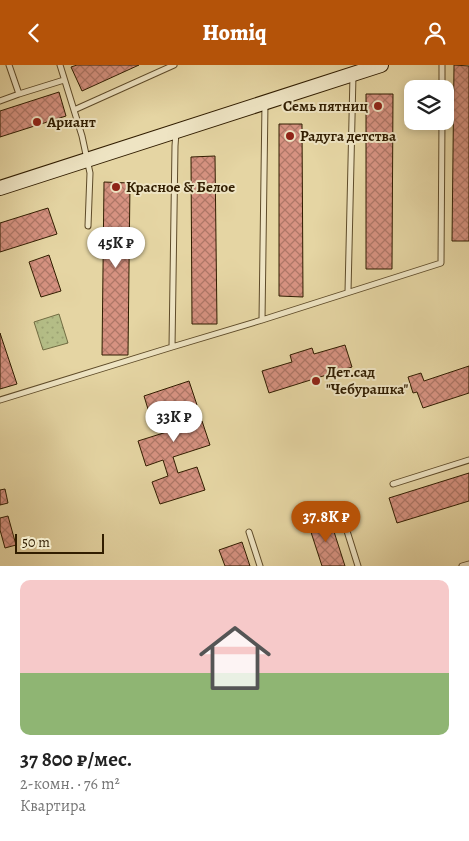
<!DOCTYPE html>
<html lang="ru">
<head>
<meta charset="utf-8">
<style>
  :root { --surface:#fff; --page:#f6f6f6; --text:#222; --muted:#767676; --accent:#b45309 }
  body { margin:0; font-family:Alegreya,serif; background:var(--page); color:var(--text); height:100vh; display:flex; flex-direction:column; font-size:19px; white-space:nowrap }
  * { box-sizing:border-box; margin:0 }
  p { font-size:16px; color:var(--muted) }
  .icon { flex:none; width:28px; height:28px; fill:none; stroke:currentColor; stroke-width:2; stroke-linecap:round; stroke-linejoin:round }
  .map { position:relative; height:501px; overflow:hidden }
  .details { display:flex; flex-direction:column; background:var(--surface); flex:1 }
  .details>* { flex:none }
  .tools { position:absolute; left:404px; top:15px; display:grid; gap:10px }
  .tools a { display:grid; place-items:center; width:50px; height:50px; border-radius:10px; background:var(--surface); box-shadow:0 2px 8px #0003; font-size:25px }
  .scale { position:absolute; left:15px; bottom:12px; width:89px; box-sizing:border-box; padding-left:5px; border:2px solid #311d00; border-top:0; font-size:14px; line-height:18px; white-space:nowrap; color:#311d00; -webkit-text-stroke:4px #eee4c3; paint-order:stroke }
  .price { position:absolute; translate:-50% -42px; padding:0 11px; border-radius:18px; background:#fff; color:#222; font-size:16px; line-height:32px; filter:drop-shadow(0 1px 2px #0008) }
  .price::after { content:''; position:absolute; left:50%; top:30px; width:15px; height:11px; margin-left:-8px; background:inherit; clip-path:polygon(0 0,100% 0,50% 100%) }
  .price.current { background:var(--accent); color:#fff }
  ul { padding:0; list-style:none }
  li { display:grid; align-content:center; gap:10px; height:265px; padding:0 20px }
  li span { display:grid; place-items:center; height:155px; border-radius:10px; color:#555 }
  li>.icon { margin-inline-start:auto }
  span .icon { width:90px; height:90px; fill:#fffc; stroke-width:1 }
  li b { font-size:21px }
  header { display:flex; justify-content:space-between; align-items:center; height:65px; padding:0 20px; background:var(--accent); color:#fff; font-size:22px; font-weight:800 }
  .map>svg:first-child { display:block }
  .park { fill:url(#park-dots); stroke:#726d43 }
  .building { fill:url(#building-cross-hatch); stroke:#311d00 }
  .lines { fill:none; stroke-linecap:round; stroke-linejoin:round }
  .lane-casing { stroke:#5e4b29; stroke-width:7 }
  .secondary-casing { stroke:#311d00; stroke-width:16 }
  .lane { stroke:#eee4c3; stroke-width:5 }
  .secondary { stroke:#eee4c3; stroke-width:14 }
  .poi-dot { fill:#8f2418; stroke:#eee4c3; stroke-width:2 }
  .labels { text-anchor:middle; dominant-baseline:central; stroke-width:4; stroke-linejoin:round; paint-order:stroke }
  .poi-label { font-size:15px; font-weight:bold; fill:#311d00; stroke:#eee4c3; text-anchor:start }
</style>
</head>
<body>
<header><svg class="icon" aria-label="back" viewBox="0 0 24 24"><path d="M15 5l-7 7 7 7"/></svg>Homiq<svg class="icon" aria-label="person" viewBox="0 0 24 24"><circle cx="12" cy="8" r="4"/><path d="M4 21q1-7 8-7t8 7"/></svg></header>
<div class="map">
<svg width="469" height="501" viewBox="0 0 469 501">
  <defs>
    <pattern id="park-dots" width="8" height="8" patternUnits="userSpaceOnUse" patternTransform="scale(1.25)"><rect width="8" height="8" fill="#b4bd86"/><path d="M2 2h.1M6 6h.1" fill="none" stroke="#9ba272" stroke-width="1.8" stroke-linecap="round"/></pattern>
    <pattern id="building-cross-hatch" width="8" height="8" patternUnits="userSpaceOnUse" patternTransform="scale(1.25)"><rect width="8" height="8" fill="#d69281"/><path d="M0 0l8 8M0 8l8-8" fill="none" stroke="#ae7767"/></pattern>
  </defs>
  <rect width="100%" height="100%" fill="#e5d5a3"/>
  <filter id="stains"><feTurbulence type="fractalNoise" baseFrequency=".004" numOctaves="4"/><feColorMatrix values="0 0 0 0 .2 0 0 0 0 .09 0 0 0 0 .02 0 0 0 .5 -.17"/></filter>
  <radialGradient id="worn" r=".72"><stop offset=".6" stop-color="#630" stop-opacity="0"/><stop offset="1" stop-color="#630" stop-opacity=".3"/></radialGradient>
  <path class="park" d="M 59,249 L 68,278 L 43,285 L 34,257 Z"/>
  <path class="building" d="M 77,0 L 139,0 L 82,26 L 71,2 Z
    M 454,0 L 469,1 L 469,176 L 452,176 Z
    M 59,27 L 66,51 L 0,72 L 0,46 Z
    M 366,29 L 393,29 L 392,204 L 366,204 Z
    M 279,59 L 302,59 L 303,232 L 279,231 Z
    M 215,91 L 217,259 L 192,259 L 191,92 Z
    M 104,117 L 130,118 L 128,290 L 102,290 Z
    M 48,143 L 57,169 L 0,187 L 0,158 Z
    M 49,190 L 61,226 L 41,232 L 29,197 Z
    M 0,268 L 17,319 L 0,324 Z
    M 345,280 L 352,302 L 269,328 L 262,306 L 292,297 L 290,290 L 312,283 L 314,289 Z
    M 469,301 L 469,328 L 423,343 L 417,327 L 413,328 L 408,312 L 421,308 L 424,316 Z
    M 189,316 L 197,340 L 179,346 L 184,362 L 202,356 L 210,380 L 173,392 L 178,408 L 197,402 L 205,425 L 160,439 L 152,417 L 168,411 L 163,395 L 146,401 L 138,376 L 173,365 L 168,348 L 151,354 L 144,331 Z
    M 469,408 L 469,436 L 397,458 L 389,433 Z
    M 5,424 L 8,438 L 0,440 L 0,425 Z
    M 8,451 L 16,480 L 5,483 L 0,465 L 0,453 Z
    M 329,451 L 345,501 L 322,501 L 308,458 Z
    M 242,477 L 250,501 L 225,501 L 219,485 Z"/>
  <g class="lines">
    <g class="lane-casing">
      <path id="lane" d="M 9,0 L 19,29 L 64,15
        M 60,0 L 82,71 L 90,108 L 88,161
        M 442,24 L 442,0
        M 0,36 L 19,29
        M 265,38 L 262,255 L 441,198 L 442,56
        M 74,45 L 174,0
        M 176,67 L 175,81 L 172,282 L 262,255
        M 348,227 L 353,10
        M 0,335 L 172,282
        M 393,419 L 469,395
        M 341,447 L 358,501
        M 249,467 L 260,501
        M 462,501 L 469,499"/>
    </g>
    <g class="secondary-casing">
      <path id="secondary" d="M 0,123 L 381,0"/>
    </g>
    <use href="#lane" class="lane"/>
    <use href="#secondary" class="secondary"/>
  </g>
  <g class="poi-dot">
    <circle cx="378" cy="41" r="5"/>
    <circle cx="37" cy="57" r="5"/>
    <circle cx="290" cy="71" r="5"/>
    <circle cx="116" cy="122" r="5"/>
    <circle cx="316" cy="316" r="5"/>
  </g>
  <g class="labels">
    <g class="poi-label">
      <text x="368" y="41" text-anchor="end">Семь пятниц</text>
      <text x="47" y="57">Ариант</text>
      <text x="300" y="71">Радуга детства</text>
      <text x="126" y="122">Красное &amp; Белое</text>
      <text x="326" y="307">Дет.сад<tspan x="326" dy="17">"Чебурашка"</tspan></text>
    </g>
  </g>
  <rect width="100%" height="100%" filter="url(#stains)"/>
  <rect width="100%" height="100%" fill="url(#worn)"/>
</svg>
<div class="tools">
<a><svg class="icon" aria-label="layers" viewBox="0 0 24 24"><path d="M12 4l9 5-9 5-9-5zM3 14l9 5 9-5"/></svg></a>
</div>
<div class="scale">50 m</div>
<b class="price" style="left:116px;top:204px">45K ₽</b>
<b class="price" style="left:174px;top:378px">33K ₽</b>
<b class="price current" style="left:326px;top:478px">37.8K ₽</b>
</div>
<section class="details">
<ul>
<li><span style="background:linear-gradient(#f6c9c9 60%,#8fb573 0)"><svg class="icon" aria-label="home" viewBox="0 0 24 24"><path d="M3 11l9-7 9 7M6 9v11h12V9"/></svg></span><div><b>37 800 ₽/мес.</b><p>2-комн. · 76 m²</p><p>Квартира</p></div></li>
</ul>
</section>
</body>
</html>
